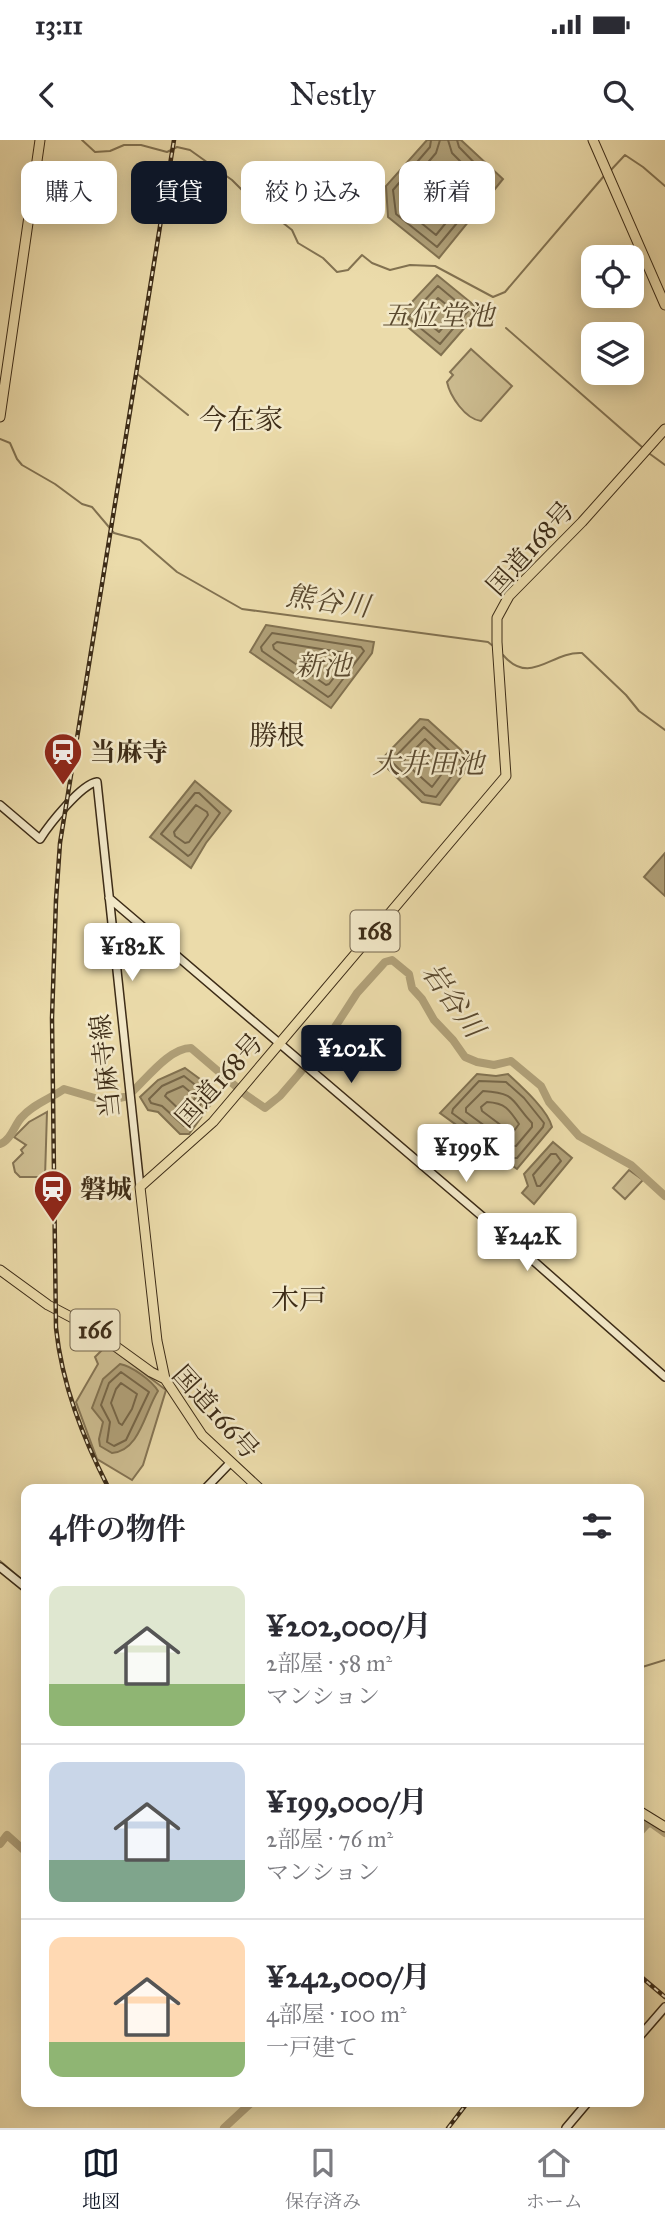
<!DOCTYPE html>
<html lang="ja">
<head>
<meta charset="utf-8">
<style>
  :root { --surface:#fff; --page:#f7f7f7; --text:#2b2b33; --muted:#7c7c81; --line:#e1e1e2; --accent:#111827 }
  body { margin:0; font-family:"IM FELL Great Primer","Noto Serif JP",serif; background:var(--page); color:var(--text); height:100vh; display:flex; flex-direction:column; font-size:26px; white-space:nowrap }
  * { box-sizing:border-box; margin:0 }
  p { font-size:23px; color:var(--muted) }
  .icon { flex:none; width:38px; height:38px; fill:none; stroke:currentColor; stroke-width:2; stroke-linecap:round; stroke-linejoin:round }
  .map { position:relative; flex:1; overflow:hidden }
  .sheet { position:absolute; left:21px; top:1344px; width:623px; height:623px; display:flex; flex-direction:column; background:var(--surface); border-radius:14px; box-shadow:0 4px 18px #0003 }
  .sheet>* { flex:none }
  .hud { position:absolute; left:21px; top:21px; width:623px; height:63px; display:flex; gap:14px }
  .buttons { position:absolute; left:581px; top:105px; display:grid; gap:14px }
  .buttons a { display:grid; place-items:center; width:63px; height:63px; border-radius:14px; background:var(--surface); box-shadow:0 4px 18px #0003; font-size:35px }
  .price { position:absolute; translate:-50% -60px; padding:0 16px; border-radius:7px; background:#fff; color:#222; font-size:23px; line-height:46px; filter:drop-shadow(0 2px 4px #0008) }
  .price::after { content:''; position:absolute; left:50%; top:42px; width:21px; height:16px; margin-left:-10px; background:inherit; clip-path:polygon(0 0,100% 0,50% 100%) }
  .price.current { background:var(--accent); color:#fff }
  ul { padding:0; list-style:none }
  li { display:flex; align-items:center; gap:21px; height:175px; padding:0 28px }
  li+li { border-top:2px solid var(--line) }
  li span { display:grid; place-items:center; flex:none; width:196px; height:140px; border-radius:14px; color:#555 }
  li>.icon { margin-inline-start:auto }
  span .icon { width:84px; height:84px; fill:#fffc; stroke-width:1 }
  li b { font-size:30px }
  h2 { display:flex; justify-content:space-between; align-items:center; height:84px; padding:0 28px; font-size:30px }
  .tag { padding:0 24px; border-radius:14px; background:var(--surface); box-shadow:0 4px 18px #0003; font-size:24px; line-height:63px }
  .tag.current { background:var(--accent); color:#fff }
  .status { display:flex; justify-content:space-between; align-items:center; height:49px; padding:0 35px; background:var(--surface); direction:ltr }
  .status svg { height:19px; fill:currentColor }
  header { display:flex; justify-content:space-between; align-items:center; height:91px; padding:0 28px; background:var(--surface); font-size:32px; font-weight:600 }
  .tab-bar { display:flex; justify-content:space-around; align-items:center; height:98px; border-top:2px solid var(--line); background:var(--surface); font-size:19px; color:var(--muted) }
  .tab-bar a { display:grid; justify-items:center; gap:4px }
  .tab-bar .current { color:var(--accent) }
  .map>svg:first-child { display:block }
  .green { fill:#cdbd91; stroke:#857454; stroke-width:2 }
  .water { fill:#b0a078; stroke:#827251; stroke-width:2 }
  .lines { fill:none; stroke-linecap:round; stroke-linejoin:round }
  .shore { stroke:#766648; stroke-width:2 }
  .stream { stroke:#827251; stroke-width:2 }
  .river { stroke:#b0a078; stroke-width:8 }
  .secondary-casing { stroke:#3d2c17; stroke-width:10 }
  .highway-casing { stroke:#3d2c17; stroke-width:11 }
  .secondary { stroke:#f2e8c8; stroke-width:7 }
  .highway { stroke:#ebdbaa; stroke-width:9 }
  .rail-casing { stroke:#3d2c17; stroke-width:4.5 }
  .rail { stroke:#f2e8c8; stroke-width:2; stroke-dasharray:5; stroke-linecap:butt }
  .labels { text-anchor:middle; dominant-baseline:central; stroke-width:5; stroke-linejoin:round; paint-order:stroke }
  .shield { fill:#f2e8c8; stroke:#73644c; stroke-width:2 }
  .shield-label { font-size:24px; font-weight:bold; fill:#3d2c17 }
  .street-label { font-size:26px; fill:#3d2c17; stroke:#f2e8c8 }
  .poi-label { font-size:26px; font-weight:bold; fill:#3d2c17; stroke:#f2e8c8; text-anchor:start }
  .water-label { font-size:28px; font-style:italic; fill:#5a492f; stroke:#f2e8c8 }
  .neighbourhood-label { font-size:28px; fill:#3d2c17; stroke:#f2e8c8 }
</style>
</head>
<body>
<div class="status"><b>13:11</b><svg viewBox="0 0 49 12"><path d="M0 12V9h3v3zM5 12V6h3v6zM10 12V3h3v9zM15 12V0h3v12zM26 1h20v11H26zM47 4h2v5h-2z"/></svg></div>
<header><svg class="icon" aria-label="back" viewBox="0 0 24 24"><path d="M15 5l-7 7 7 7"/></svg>Nestly<svg class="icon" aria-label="search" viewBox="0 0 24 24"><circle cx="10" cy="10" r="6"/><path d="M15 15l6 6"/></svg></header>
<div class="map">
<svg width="665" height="1988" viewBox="0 0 665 1988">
  <rect width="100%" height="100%" fill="#ebdbaa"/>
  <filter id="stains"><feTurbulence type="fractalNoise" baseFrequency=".00286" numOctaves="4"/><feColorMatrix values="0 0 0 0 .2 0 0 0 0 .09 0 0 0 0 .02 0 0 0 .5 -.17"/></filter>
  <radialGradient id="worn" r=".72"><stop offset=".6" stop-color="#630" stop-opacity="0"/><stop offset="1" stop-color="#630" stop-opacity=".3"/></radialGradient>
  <path class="green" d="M 471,209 L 512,246 L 481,281 C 465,279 450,256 447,242 L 453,235 L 450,232 Z
    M 47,972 L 45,1037 L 20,1037 L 15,1032 L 13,1023 L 23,1013 L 21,1010 L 26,1005 L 14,997 L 29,982 Z
    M 629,1030 L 643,1040 L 625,1059 L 613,1048 Z
    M 107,1205 L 166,1250 L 143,1325 L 132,1340 L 97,1319 L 76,1262 L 98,1224 L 95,1217 Z"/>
  <path class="water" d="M 427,0 L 461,0 L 503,39 L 439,118 L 388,77 L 386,46 Z
    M 437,135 L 480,170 L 441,215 L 397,178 Z
    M 266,485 L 374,502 L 372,513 L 331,568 L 250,512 Z
    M 420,579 L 428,580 L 473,621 L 440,665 L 422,662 L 380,621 Z
    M 195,641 L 231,671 L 206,703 L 191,728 L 150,697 Z
    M 665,713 L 665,756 L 644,737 Z
    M 185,928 L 219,953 L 189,994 L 180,994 L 158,972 L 148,970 L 140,957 L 158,940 Z
    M 477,934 L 496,936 L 508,934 C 521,946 548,970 552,987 L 517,1029 L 440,973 Z
    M 553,1002 L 572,1018 L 534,1064 L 522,1053 L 528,1046 L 524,1034 Z
    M 120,1224 C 132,1226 152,1241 158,1251 C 145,1271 140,1311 112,1313 L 100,1306 L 99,1299 L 103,1282 L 92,1268 L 103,1239 Z"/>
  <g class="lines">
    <path class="shore" d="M 431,0 L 430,7 L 393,50 L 396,74 L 437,107 L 492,41 L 459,7 L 457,0
      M 440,0 L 436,13 L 402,53 L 404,69 L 436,95 L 480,41 L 452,13 L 448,0
      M 442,22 L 447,22 L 466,43 L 434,80 L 414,64 L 413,56 Z
      M 438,146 L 468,171 L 440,204 L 408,178 Z
      M 438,158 L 456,172 L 439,192 L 421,177 Z
      M 272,493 L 361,507 L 364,511 L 331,555 L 328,557 L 262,511 L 261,507 Z
      M 277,502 L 346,513 L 349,518 L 329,544 L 326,545 L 274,509 L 273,505 Z
      M 424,587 L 462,622 L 436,657 L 425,655 L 391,621 Z
      M 425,599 L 450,623 L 432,647 L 403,621 Z
      M 195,653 L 199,653 L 220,673 L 191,714 L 188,716 L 161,694 Z
      M 196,665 L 207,672 L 208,675 L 189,702 L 185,703 L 175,696 L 174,692 Z
      M 184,936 L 208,955 L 184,986 L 162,966 L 151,963 L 149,959 L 162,946 Z
      M 479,941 L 506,942 L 524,958 L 544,983 L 543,987 L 517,1018 L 513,1018 L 452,973 L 453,969 Z
      M 183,946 L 196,957 L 183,973 L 165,956 L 167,953 Z
      M 483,951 C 517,953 511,961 532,983 L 532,987 L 516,1006 L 512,1006 L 466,972 L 466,968 Z
      M 487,962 C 505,963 509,969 519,984 L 514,991 L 510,992 L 482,971 L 481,967 Z
      M 551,1014 L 556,1014 L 561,1021 L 540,1046 L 537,1046 L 533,1035 Z
      M 121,1232 L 149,1252 L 126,1300 L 114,1306 L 107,1302 L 110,1282 L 101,1265 L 109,1243 Z
      M 121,1243 L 137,1254 L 132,1269 L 122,1285 L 119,1283 L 111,1263 L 116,1249 Z"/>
    <path class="stream" d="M 82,0 L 95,12 L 110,11 L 124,5 L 141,5 L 167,12 L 177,7 L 190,10 L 232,40 L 245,53 L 292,90 L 298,103 L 323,118 L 337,132 L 348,130 L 362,115 L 372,123 L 390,130 L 410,125 L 435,126 L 493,157 L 505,152 L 604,36
      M 610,31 L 625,15 L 643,27 L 665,46
      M 506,188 L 642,307
      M 136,233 L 188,275
      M 0,299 L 10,303 L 17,319 L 22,325 L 55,344 L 82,364 L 92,367 L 114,393 L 140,400 L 177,432 L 242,469 L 488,502 L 493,506
      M 650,314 L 665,325
      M 503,515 C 531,547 551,511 582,513 L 626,555 L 639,571 L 665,590
      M 123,1349 L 125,1347
      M 0,1421 L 26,1443
      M 639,1528 L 665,1520"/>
    <path class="river" d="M 133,951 C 148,937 170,908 191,908 L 246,955 L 265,968 L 280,956 L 299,934 L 309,921 L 313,905 L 335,887 L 357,853 L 385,822 L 392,820 L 409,834 L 412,848 L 422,859 L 434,880 L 453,900 L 465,917 L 477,922 L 494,925 L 511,921 L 541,946 L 549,962 L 579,996 L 631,1025 L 665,1056
      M 0,1004 C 11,1000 14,986 21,978 C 33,964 50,959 64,949 L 105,961 L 124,957
      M 639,1693 L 647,1684 L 651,1683 L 665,1693
      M 0,1704 L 7,1695 L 26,1712
      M 224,1988 L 252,1962"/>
    <g class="secondary-casing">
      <path id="secondary" d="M 0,665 L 40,699 C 49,685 81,644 97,642 L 140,1047
        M 109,758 L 511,1101 L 665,1237
        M 205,1349 L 230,1323
        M 0,1427 L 26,1448
        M 639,1897 L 665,1867
        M 566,1988 L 588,1962"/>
    </g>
    <g class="highway-casing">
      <path id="highway" d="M 593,0 L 665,165
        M 0,277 L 40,0
        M 0,1130 L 48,1165 L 86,1185 L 151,1232 L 165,1239 L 202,1295 L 260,1349
        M 165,1239 L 157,1201 L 140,1047 L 213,982 L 506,636 L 497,502 L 497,478 L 509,456 L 582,382 L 665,289
        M 639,1671 L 665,1687"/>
    </g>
    <use href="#secondary" class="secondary"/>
    <use href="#highway" class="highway"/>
    <g class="rail-casing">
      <path id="rail" d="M 109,1349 C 83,1298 62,1245 56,1188 L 52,878 L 56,760 L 60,703 L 174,0
        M 639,1835 L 665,1857
        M 448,1988 L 468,1962"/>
    </g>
    <use href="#rail" class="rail"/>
  </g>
  <defs>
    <g id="station-pin" transform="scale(2.0125)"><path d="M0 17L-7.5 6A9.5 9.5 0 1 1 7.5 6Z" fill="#8f2418" stroke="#f2e8c8"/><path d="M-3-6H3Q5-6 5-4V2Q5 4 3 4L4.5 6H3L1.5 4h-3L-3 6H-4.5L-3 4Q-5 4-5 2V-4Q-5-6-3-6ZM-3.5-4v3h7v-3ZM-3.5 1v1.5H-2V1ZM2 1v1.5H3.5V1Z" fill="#fff"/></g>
  </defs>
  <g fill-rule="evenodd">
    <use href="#station-pin" x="63" y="612"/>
    <use href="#station-pin" x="53" y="1049"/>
  </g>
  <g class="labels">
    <g class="shield">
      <rect x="350.5" y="770.5" width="49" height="41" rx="5"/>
      <rect x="70.5" y="1169.5" width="49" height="41" rx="5"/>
    </g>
    <g class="shield-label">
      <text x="375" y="791">168</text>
      <text x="95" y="1190">166</text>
    </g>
    <g class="street-label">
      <text transform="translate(530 408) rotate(-48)">国道168号</text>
      <text transform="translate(105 926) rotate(-96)">当麻寺線</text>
      <text transform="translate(219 940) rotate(-48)">国道168号</text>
      <text transform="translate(216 1272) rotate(48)">国道166号</text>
    </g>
    <g class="poi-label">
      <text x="90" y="612">当麻寺</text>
      <text x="80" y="1049">磐城</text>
    </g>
    <g class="water-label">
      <text x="438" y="175">五位堂池</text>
      <text transform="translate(328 461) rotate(8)">熊谷川</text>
      <text x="323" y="525">新池</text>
      <text x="428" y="623">大井田池</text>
      <text transform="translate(453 860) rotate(54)">岩谷川</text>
    </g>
    <g class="neighbourhood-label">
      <text x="241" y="279">今在家</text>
      <text x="277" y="595">勝根</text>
      <text x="299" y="1159">木戸</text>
    </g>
  </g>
  <rect width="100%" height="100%" filter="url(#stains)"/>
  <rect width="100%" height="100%" fill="url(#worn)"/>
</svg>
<div class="buttons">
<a><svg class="icon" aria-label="locate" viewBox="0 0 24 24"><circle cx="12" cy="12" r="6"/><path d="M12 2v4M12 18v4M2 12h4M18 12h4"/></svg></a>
<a><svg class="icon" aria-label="layers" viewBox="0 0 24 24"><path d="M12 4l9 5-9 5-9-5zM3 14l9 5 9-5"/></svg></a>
</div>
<b class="price" style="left:132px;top:843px">¥182K</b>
<b class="price current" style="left:351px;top:945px">¥202K</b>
<b class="price" style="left:466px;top:1044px">¥199K</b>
<b class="price" style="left:527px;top:1133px">¥242K</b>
<div class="hud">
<a class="tag">購入</a>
<a class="tag current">賃貸</a>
<a class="tag">絞り込み</a>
<a class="tag">新着</a>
</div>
<section class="sheet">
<h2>4件の物件<svg class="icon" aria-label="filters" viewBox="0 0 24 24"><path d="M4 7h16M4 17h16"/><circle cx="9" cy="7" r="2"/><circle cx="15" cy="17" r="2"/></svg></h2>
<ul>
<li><span style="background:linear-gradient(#dfe7d0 70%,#8fb573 0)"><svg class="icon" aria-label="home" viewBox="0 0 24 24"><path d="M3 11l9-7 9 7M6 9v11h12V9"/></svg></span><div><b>¥202,000/月</b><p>2部屋 · 58 m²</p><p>マンション</p></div></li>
<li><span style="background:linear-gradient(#c9d6e8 70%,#7fa58c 0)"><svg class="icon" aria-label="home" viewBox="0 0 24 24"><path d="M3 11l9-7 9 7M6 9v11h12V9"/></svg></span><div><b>¥199,000/月</b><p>2部屋 · 76 m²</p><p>マンション</p></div></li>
<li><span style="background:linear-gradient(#ffd9b3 75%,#8fb573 0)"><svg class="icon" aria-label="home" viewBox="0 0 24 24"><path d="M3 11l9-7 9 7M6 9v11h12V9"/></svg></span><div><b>¥242,000/月</b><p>4部屋 · 100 m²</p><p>一戸建て</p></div></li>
</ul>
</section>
</div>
<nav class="tab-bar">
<a class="current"><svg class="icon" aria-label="map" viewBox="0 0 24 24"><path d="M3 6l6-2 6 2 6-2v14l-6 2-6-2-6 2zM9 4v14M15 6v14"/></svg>地図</a>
<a><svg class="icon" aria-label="saved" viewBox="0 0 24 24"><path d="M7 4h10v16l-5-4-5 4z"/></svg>保存済み</a>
<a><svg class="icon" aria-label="home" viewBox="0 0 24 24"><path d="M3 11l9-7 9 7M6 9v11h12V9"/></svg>ホーム</a>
</nav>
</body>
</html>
